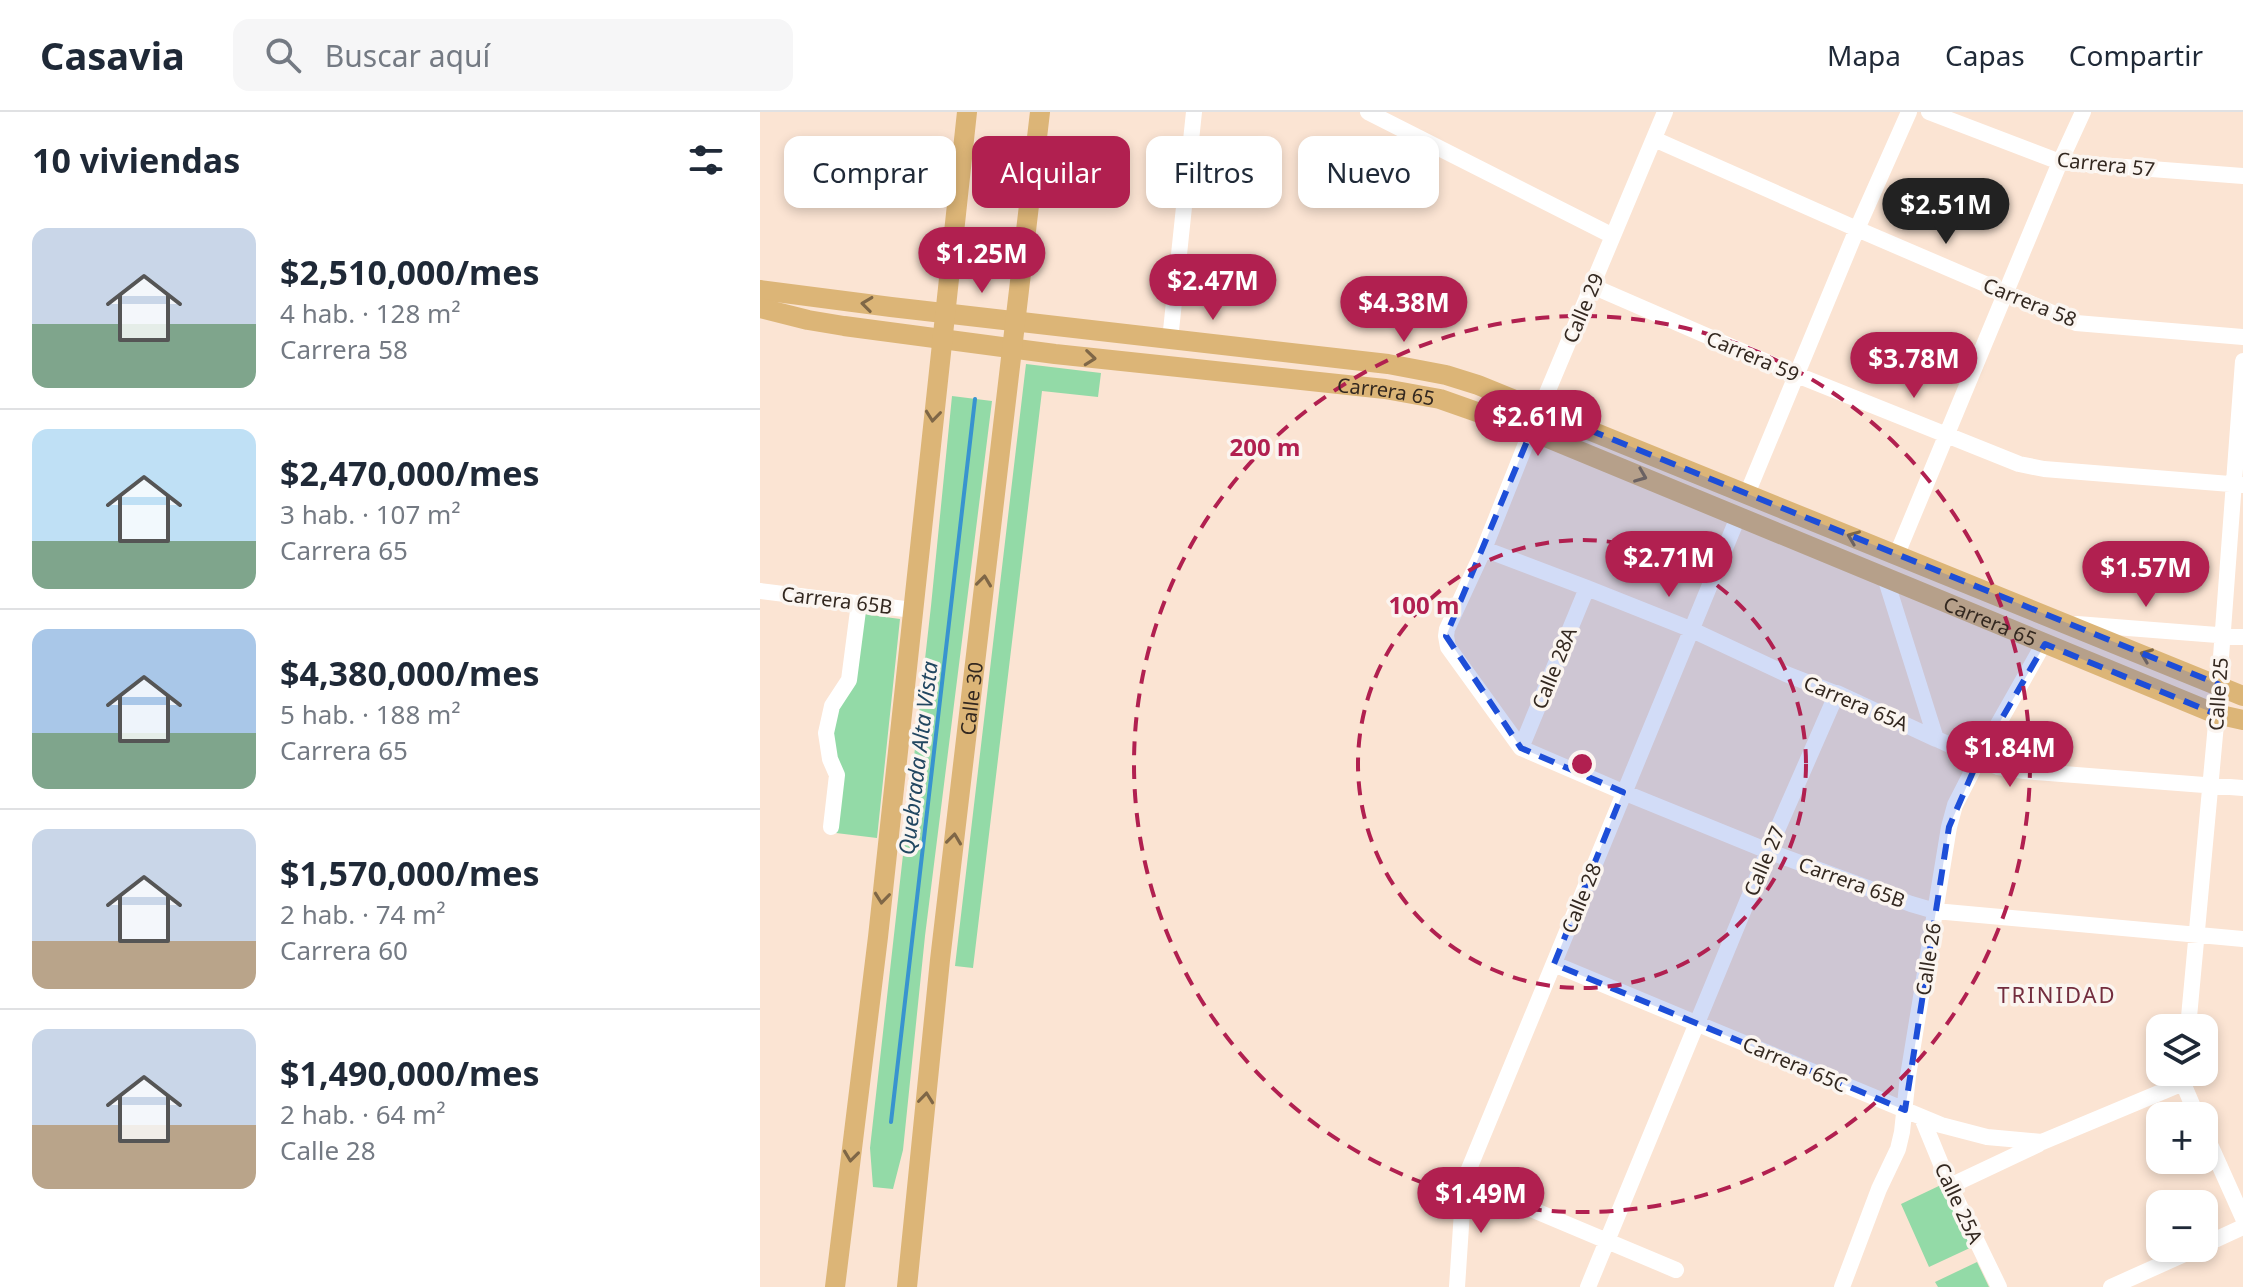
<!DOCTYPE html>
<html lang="es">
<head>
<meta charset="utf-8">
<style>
  :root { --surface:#fff; --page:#f6f6f7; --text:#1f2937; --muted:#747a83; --line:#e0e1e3; --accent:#b12050 }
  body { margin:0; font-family:"Noto Sans",sans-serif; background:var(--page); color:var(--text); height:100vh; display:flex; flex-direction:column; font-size:30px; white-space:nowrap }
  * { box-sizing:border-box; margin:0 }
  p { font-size:26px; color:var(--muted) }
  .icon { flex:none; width:44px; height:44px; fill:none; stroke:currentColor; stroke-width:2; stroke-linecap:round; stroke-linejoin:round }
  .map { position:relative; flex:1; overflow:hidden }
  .panel { display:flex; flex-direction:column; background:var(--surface); width:760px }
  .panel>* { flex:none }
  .guide { position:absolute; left:24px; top:24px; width:760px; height:72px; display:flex; gap:16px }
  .fabs { position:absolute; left:1386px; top:902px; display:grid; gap:16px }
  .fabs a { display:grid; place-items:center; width:72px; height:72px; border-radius:16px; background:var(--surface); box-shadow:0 4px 12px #0003; font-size:40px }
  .price { position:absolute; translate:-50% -68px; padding:0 18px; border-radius:28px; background:var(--accent); color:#fff; font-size:26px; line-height:52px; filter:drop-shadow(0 2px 4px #0008) }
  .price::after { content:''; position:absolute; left:50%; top:48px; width:24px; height:18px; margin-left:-12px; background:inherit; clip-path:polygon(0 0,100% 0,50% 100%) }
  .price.active { background:#222; color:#fff }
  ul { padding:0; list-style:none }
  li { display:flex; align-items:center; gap:24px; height:200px; padding:0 32px }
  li+li { border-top:2px solid var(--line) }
  li span { display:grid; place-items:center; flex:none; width:224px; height:160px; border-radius:16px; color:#555 }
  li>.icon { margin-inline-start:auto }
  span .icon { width:96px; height:96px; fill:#fffc; stroke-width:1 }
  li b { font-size:34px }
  h2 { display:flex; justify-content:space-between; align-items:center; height:96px; padding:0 32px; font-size:34px }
  .pill { padding:0 28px; border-radius:16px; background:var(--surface); box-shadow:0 4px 12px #0003; font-size:28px; line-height:72px }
  .pill.active { background:var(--accent); color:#fff }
  header { display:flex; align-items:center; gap:48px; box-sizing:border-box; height:112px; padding:0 40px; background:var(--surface); border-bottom:2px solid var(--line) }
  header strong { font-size:38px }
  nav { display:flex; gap:44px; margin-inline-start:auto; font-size:28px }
  .search { width:560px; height:72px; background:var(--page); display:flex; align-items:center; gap:20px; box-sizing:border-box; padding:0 28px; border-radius:16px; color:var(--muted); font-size:30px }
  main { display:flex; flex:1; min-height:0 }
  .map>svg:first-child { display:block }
  .green { fill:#93daa7 }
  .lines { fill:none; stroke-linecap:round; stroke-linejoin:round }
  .stream { stroke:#3893cf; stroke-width:4 }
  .minor { stroke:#fff; stroke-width:16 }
  .major { stroke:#dcb577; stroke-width:20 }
  .oneway { stroke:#7f6747 }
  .marked { fill:#1d4ed8; fill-opacity:0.2; stroke:#1d4ed8; stroke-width:6; stroke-dasharray:16 10; stroke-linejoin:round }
  .ring { fill:none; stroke:#b12050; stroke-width:4; stroke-dasharray:14 10 }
  .labels { text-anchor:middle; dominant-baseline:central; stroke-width:7; stroke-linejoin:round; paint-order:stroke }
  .street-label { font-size:20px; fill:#332820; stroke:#fbf5f0 }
  .water-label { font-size:22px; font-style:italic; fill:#224761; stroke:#fbf5f0 }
  .neighbourhood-label { font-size:22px; letter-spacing:2px; fill:#732d3e; stroke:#fbf5f0 }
  .centre { fill:#b12050; stroke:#fbf5f0; stroke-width:4 }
  .ring-label { font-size:24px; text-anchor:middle; font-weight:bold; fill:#b12050; stroke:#fbf5f0; stroke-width:7; stroke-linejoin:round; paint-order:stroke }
</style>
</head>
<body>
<header>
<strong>Casavia</strong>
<div class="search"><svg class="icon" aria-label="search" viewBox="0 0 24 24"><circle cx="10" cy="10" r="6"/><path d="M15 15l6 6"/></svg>Buscar aquí</div>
<nav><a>Mapa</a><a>Capas</a><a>Compartir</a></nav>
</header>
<main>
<section class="panel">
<h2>10 viviendas<svg class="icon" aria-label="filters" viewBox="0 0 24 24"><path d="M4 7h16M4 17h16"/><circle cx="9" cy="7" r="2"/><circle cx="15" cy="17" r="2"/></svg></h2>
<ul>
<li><span style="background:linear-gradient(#c9d6e8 60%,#7fa58c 0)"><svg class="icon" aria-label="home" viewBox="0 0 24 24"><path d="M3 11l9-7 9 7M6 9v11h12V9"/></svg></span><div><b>$2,510,000/mes</b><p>4 hab. · 128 m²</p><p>Carrera 58</p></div></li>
<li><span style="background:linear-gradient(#bfe0f5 70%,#7fa58c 0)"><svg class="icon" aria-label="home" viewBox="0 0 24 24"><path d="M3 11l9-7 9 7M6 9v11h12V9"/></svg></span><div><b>$2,470,000/mes</b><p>3 hab. · 107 m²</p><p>Carrera 65</p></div></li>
<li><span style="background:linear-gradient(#a9c7e8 65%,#7fa58c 0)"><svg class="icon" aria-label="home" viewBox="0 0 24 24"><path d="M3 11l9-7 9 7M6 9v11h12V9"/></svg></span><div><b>$4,380,000/mes</b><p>5 hab. · 188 m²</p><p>Carrera 65</p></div></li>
<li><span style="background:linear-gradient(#c9d6e8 70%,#b9a48a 0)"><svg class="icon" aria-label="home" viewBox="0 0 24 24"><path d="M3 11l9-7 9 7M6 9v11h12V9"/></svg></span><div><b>$1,570,000/mes</b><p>2 hab. · 74 m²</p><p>Carrera 60</p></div></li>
<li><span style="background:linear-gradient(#c9d6e8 60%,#b9a48a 0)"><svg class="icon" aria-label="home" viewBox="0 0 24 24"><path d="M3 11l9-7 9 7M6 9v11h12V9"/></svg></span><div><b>$1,490,000/mes</b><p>2 hab. · 64 m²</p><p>Calle 28</p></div></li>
</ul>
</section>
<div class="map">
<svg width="1483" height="1175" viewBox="0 0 1483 1175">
  <rect width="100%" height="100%" fill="#fbe4d3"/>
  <path class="green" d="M 266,252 L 341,261 L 338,285 L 282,279 L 213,856 L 195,854 Z
    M 192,284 L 232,289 L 165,824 L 143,1038 L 133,1077 L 113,1075 L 110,1036 L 171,494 Z
    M 103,502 L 140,507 L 117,726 L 76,721 L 82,663 L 78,653 L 72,616 Z
    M 1183,1072 L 1212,1135 L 1169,1155 L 1141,1092 Z
    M 1217,1150 L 1229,1175 L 1178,1175 L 1175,1170 Z"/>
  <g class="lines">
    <path class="stream" d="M 131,1010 L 215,287"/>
    <path class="minor" d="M 608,0 L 853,124
      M 905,0 L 771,319 L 724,437 L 687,517 L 686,524 L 688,535 L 761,636 L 863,680 L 1008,739 L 1151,792 L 1175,799 L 1483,827
      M 1169,0 L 1300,50 L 1483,64
      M 894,27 L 1097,117 L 1316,211 L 1483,225
      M 832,174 L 1037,263 L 1259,352 L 1284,357 L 1483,373
      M 410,228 L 434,0
      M 987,382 L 1097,117 L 1149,0
      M 724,437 L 827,476 L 930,517 L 1026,562 L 1085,585
      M 1137,442 L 1300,50 L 1323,0
      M 0,479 L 153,498
      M 1317,512 L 1483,525
      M 1168,623 L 1238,655 L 1264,659 L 1483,676
      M 761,636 L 827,476
      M 71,715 L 77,663 L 70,647 L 66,621 L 72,594 L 89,568 L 99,491
      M 794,852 L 1181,1013 L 1227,1025 L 1282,1030 L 1423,971
      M 1428,916 L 1456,612 L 1483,249
      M 1424,962 L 1423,971 L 1437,1004
      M 1162,1006 L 1190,1074 L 1239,1175
      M 1444,1019 L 1483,1106
      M 704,1069 L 916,1158
      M 1190,1074 L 1279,1032
      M 1444,1133 L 1483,1115
      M 697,1175 L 704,1069 L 978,405
      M 828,1175 L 1008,739 L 1077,581 L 1176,627 L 1125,465
      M 1082,1175 L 1119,1077 L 1138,1037 L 1142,1020 L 1148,964 L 1189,715 L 1195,693 L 1219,646 L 1284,531
      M 1351,1175 L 1438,1136"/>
    <g class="major">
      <path d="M 0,178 L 131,195 L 628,252 L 686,263 L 718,273 L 1483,584"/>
      <path id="s1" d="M 0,196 L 48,208 L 84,214 L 295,242 L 625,277 L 680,287 L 771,319 L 1456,602 L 1483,608"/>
      <path d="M 75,1175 L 118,825 L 207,0"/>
      <path id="s2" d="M 147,1175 L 180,848 L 280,0"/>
    </g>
  </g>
  <defs><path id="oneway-chevron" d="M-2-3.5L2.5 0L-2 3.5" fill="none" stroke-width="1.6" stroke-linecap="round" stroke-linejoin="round" transform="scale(2)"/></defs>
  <g class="oneway">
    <use href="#oneway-chevron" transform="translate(107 192) rotate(-173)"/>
    <use href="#oneway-chevron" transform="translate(330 246) rotate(6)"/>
    <use href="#oneway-chevron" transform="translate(173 304) rotate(96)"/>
    <use href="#oneway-chevron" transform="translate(881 364) rotate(22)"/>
    <use href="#oneway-chevron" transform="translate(1093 425) rotate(-158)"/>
    <use href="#oneway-chevron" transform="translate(224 469) rotate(-83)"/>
    <use href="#oneway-chevron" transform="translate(1386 543) rotate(-158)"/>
    <use href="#oneway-chevron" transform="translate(194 727) rotate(-83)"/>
    <use href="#oneway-chevron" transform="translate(122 786) rotate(96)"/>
    <use href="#oneway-chevron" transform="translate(166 986) rotate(-84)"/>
    <use href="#oneway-chevron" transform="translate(91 1044) rotate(97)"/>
  </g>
  <path class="marked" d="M 780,298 L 1458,572 L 1456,602 L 1285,532 L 1219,646 L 1189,715 L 1145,998 L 794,852 L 863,680 L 761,636 L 686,524 Z"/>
  <g class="ring">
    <circle cx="822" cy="652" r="224"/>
    <circle cx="822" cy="652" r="448"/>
  </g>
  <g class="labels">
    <g class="street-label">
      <text transform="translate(1346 52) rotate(6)">Carrera 57</text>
      <text transform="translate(1270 190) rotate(22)">Carrera 58</text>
      <text transform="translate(823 196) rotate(-67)">Calle 29</text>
      <text transform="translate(993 244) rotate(23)">Carrera 59</text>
      <text stroke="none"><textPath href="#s1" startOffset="632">Carrera 65</textPath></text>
      <text transform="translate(77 488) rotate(7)">Carrera 65B</text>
      <text stroke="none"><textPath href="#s1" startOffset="1280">Carrera 65</textPath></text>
      <text transform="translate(794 556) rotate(-68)">Calle 28A</text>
      <text transform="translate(1458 582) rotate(-86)">Calle 25</text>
      <text stroke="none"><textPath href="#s2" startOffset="592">Calle 30</textPath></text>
      <text transform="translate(1096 591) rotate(23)">Carrera 65A</text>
      <text transform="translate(1004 749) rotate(-67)">Calle 27</text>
      <text transform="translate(1092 770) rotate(20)">Carrera 65B</text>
      <text transform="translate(821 786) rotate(-68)">Calle 28</text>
      <text transform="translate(1168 847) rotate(-81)">Calle 26</text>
      <text transform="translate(1035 952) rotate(23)">Carrera 65C</text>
      <text transform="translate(1199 1091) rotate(65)">Calle 25A</text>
    </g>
    <g class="water-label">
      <text transform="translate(157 646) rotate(-83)">Quebrada Alta Vista</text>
    </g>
    <g class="neighbourhood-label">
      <text x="1297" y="882">TRINIDAD</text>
    </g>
  </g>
  <circle cx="822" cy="652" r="12" class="centre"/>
  <g class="ring-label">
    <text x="505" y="344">200 m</text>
    <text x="664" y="502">100 m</text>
  </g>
</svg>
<div class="fabs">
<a><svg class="icon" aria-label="layers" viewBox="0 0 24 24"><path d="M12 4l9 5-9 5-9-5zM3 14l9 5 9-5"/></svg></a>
<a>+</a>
<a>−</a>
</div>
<b class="price active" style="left:1186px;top:134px">$2.51M</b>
<b class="price" style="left:222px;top:183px">$1.25M</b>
<b class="price" style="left:453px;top:210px">$2.47M</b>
<b class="price" style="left:644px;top:232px">$4.38M</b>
<b class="price" style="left:1154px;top:288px">$3.78M</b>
<b class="price" style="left:778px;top:346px">$2.61M</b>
<b class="price" style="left:909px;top:487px">$2.71M</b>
<b class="price" style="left:1386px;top:497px">$1.57M</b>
<b class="price" style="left:1250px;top:677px">$1.84M</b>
<b class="price" style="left:721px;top:1123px">$1.49M</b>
<div class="guide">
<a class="pill">Comprar</a>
<a class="pill active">Alquilar</a>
<a class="pill">Filtros</a>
<a class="pill">Nuevo</a>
</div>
</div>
</main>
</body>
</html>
